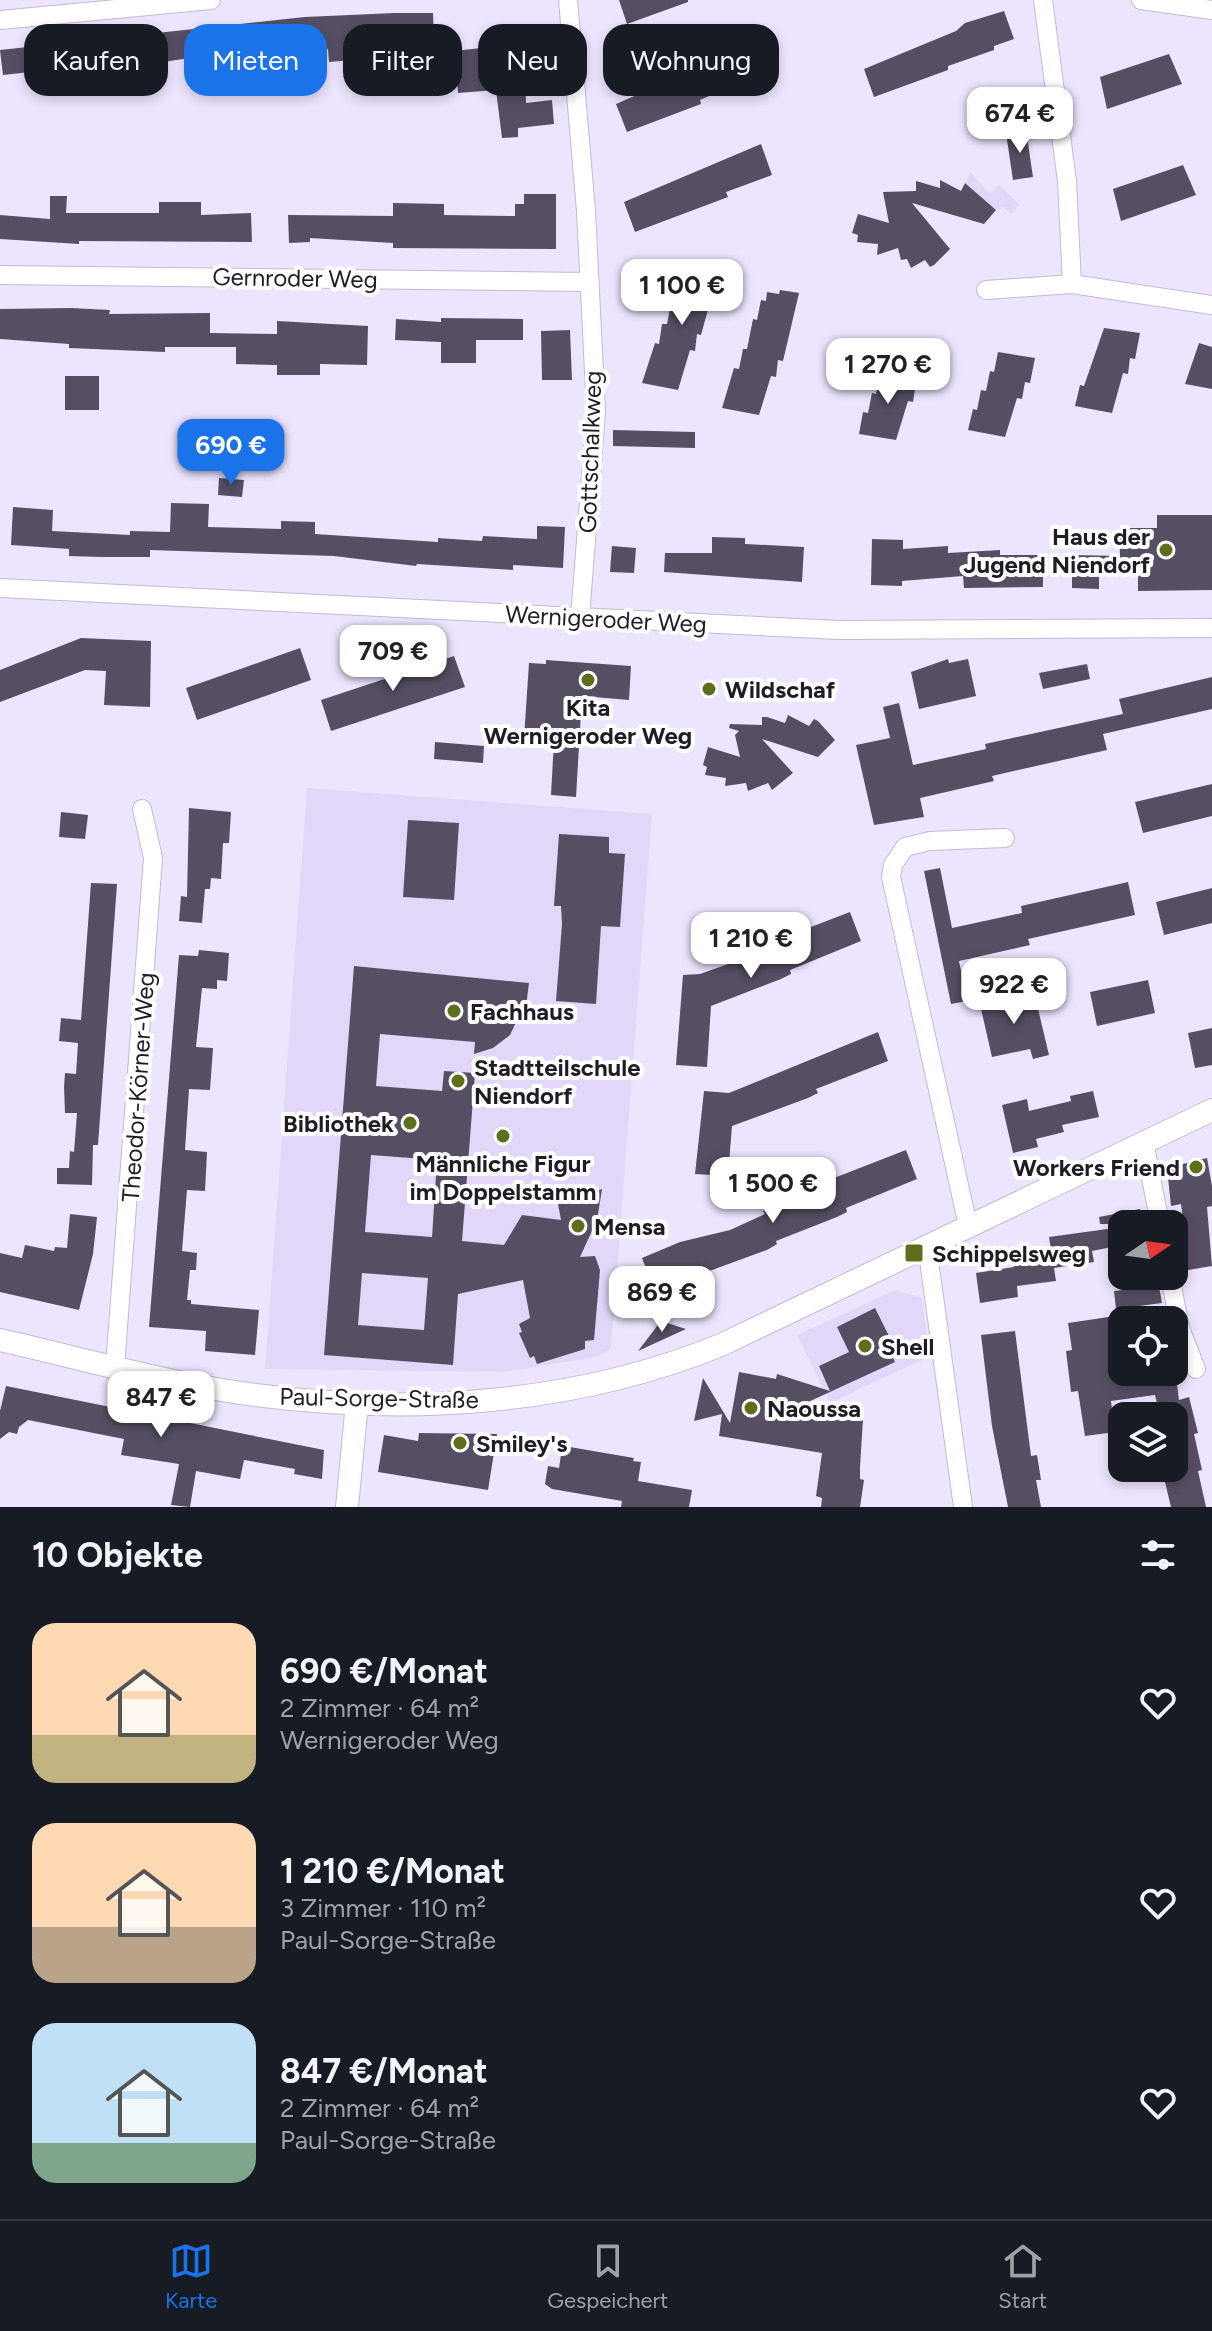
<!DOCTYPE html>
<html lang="de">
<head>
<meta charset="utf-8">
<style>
  :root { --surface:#171b24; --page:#242831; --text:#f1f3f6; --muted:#9ea1a6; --line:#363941; --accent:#1a73e8 }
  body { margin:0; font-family:Figtree,sans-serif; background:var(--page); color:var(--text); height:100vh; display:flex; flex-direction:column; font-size:30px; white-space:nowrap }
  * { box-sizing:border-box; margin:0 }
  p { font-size:26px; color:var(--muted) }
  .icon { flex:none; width:44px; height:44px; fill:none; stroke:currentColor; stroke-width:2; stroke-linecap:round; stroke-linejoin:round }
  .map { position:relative; height:1507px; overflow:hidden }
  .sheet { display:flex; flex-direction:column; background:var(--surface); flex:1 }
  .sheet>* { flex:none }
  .top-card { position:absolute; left:24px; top:24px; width:800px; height:72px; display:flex; gap:16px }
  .needle { width:52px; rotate:77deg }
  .controls { position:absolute; left:1108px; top:1210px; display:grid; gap:16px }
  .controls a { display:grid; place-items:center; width:80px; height:80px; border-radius:16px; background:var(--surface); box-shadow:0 4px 12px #0003; font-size:40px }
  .price { position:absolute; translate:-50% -68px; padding:0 18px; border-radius:16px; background:#fff; color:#222; font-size:26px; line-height:52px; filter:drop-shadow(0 2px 4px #0008) }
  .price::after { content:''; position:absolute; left:50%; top:48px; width:24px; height:18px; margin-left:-12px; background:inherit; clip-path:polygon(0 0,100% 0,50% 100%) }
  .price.selected { background:var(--accent); color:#fff }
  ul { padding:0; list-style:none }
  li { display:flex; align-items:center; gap:24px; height:200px; padding:0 32px }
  li span { display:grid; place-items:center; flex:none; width:224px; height:160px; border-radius:24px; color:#555 }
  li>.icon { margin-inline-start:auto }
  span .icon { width:96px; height:96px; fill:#fffc; stroke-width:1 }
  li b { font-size:34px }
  h2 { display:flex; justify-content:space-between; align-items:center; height:96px; padding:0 32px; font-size:34px }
  .pill { padding:0 28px; border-radius:24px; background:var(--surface); box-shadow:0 4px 12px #0003; font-size:28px; line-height:72px }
  .pill.selected { background:var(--accent); color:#fff }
  .tab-bar { display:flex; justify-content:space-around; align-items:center; height:112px; border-top:2px solid var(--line); background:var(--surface); font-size:22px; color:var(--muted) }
  .tab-bar a { display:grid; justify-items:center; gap:4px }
  .tab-bar .selected { color:var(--accent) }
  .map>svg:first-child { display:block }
  .built { fill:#e2d7f8 }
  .building { fill:#564f64; fill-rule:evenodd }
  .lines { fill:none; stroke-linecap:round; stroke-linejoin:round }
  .minor-casing { stroke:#c2bad3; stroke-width:20 }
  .tertiary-casing { stroke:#c2bad3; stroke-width:24 }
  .minor { stroke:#fff; stroke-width:18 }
  .tertiary { stroke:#fff; stroke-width:22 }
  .poi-dot { fill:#5e6f1b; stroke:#fff; stroke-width:3 }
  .labels { text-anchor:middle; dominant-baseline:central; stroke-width:8; stroke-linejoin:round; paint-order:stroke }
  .street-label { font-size:24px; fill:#1f1c25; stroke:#fff }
  .poi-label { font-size:24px; font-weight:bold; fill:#1f1c25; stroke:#fff; text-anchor:start }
</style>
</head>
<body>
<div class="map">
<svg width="1212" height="1507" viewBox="0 0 1212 1507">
  <rect width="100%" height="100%" fill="#ede5ff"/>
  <path class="built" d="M 970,172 L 989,193 L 999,185 L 1020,205 L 1011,214 L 1002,206 L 998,211 L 965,183 Z
    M 307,788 L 652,814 L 611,1349 L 597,1357 L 503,1372 L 265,1369 Z
    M 895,1290 L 922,1298 L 930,1356 L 830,1403 L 797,1335 Z"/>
  <path class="building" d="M 619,0 L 688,0 L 688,2 L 627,24 Z
    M 1004,11 L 1014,39 L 994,46 L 994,50 L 948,66 L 948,70 L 874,97 L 864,69 L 956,31 L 965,23 Z
    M 394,13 L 433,13 L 434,39 L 396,41 L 397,56 L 329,62 L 328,49 L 231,62 L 232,67 L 205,70 L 203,56 L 163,62 L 162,59 L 109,68 L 110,80 L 40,89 L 39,71 L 3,75 L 0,50 L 305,17 Z
    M 551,34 L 553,66 L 531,67 L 529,35 Z
    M 756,43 L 766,71 L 700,100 L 701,104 L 627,132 L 616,104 L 708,64 L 717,56 Z
    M 481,48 L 482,69 L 525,67 L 526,103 L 552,100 L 554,124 L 518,128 L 518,137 L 502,138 L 496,90 L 458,93 L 454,51 Z
    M 1169,54 L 1182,84 L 1107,109 L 1100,77 Z
    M 1026,130 L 1033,177 L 1013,180 L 1006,133 Z
    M 761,144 L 772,175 L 726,192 L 728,197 L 635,232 L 624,202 Z
    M 1183,165 L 1196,195 L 1121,221 L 1113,189 Z
    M 940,180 L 961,191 L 965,183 L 996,210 L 984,224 L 912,203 L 950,249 L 934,265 L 930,267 L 925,260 L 911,268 L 907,259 L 901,260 L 898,248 L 877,255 L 878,244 L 857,242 L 858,235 L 852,233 L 858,214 L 889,223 L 883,192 L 916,191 L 916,181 L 940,188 Z
    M 524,194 L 556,194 L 556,249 L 393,248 L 393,243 L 310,238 L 310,242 L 289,243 L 288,215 L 393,216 L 393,203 L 444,204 L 444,215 L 515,216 L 515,204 L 524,204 Z
    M 50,196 L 67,196 L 66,213 L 159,213 L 159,202 L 201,202 L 201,215 L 251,213 L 252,242 L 79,241 L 79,244 L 0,239 L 0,215 L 50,219 Z
    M 701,263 L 720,266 L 701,335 L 697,334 L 695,351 L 690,350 L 678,390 L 642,383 L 655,343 L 659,344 L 662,324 L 667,324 L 673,292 L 678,293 L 682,273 L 687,274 L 688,265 L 700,267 Z
    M 780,290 L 799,293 L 783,361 L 778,360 L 776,377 L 771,376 L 759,415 L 722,408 L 734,368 L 739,369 L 743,349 L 747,349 L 753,319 L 757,320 L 761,300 L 766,301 L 767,292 L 779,294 Z
    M 71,308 L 110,310 L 109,314 L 210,313 L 210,333 L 277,334 L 277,321 L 368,326 L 367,365 L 320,364 L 320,375 L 277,375 L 277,365 L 236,364 L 236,347 L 165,347 L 165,352 L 69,348 L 69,344 L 0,339 L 0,309 Z
    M 441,318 L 523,319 L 523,340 L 476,340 L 476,363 L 441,363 L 441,342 L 395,340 L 396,319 L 441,322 Z
    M 1104,328 L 1140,333 L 1135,359 L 1130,358 L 1128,374 L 1123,373 L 1112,413 L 1075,406 L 1080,385 L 1084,386 Z
    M 570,330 L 572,380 L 542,380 L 541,331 Z
    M 1199,343 L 1212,347 L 1212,389 L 1185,384 Z
    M 998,352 L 1035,358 L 1030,383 L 1025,382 L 1022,399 L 1017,398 L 1005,437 L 968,430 L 973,409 L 977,410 L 981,390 L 986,391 L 990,371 L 994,372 Z
    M 885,371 L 917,377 L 913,402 L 908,401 L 896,440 L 859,434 L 863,412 L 868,413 L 872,393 L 876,394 L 880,374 L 885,375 Z
    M 65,376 L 99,376 L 99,410 L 65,410 Z
    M 613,430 L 695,432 L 695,448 L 613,446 Z
    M 219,478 L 244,480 L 242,497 L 218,495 Z
    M 171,503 L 209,504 L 208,527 L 281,529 L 281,521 L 315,522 L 315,534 L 438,542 L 438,538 L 482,541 L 483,536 L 537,539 L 537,526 L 565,527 L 563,568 L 513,565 L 513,570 L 417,564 L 416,566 L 334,556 L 150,550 L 150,557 L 102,557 L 69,556 L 69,549 L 11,545 L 13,507 L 53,510 L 52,531 L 130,535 L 130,531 L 170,532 Z
    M 1157,515 L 1212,515 L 1212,590 L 1138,591 L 1138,572 L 1099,572 L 1099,589 L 1072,588 L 1072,555 L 1120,556 L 1119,528 L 1157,528 Z
    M 712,537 L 745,538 L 745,544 L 804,547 L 802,582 L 664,572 L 665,553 L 712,553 Z
    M 872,539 L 903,540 L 903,549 L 948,546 L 948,553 L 1000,550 L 1000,555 L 1043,555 L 1043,587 L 964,588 L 963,576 L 902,581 L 902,586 L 871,585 Z
    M 612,546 L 636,548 L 634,573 L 610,572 Z
    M 81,638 L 151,641 L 150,707 L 104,705 L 106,671 L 85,670 L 0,702 L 0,670 Z
    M 300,648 L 311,680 L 197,720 L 186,688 Z
    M 454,656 L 465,687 L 331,731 L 321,700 Z
    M 948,659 L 949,663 L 968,659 L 976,696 L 919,709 L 911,672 Z
    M 546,660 L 631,666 L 629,700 L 582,696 L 576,797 L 551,795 L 554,740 L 524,738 L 529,663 L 546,664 Z
    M 1087,664 L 1090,679 L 1043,689 L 1039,673 Z
    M 1212,677 L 1212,709 L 1103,734 L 1107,750 L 992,776 L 994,781 L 920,798 L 924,817 L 874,825 L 856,745 L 890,738 L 883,707 L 899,703 L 913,765 L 986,749 L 985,744 L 1123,714 L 1119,699 Z
    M 788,715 L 809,726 L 814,719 L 818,721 L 835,740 L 818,757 L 762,739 L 793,773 L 772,790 L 768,783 L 748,791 L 746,783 L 725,786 L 726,778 L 705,775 L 707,767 L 703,765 L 708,747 L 740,757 L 735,735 L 739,731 L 729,728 L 730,724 L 762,725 L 762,717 L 767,717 L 785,723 Z
    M 435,742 L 484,746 L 483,763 L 434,759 Z
    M 1212,784 L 1212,816 L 1143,833 L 1135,802 Z
    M 189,808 L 231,812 L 229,843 L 223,843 L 221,879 L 211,878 L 210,889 L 205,889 L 202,923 L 179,921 L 181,896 L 187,897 Z
    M 61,812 L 88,815 L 85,839 L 59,837 Z
    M 408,820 L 459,823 L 454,900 L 403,897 Z
    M 559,834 L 609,837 L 609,853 L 625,854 L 620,927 L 601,926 L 596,1004 L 556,1001 L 562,924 L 561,906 L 554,906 Z
    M 940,868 L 952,928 L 1022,913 L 1021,906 L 1128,882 L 1135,915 L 1028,939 L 1030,945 L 959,961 L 967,1001 L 951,1004 L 924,871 Z
    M 91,883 L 117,884 L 98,1145 L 93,1145 L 92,1185 L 57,1184 L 57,1168 L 69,1168 L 70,1151 L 74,1152 L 77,1113 L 65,1113 L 64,1087 L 65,1073 L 76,1074 L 78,1043 L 59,1041 L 61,1018 L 81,1020 Z
    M 1212,888 L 1212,923 L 1164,935 L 1156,902 Z
    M 850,912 L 861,941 L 790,970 L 791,974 L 781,979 L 711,1006 L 707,1067 L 676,1065 L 683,975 L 700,974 L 754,955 L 780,945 L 777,940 Z
    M 199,950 L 229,953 L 227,981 L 217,980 L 217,989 L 202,988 L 196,1047 L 213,1048 L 210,1090 L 189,1089 L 185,1150 L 207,1152 L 205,1191 L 187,1190 L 182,1251 L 197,1253 L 196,1270 L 190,1270 L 187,1300 L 191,1300 L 191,1304 L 259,1310 L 255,1355 L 205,1351 L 206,1331 L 149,1327 L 179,955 L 198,956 Z
    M 354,966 L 529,983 L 525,1014 L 520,1014 L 510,1035 L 493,1048 L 474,1054 L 475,1042 L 380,1034 L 376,1086 L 442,1091 L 444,1071 L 475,1073 L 462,1241 L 504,1245 L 522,1215 L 561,1220 L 558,1204 L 602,1189 L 597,1220 L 580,1257 L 595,1256 L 600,1270 L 594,1340 L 585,1341 L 585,1349 L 537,1364 L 534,1356 L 530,1358 L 519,1333 L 522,1332 L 519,1324 L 530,1318 L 523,1280 L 458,1294 L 453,1365 L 324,1355 ZM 371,1155 L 437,1160 L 432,1237 L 365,1232 ZM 362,1273 L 428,1278 L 424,1330 L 358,1325 Z
    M 1148,980 L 1155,1013 L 1097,1026 L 1090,992 Z
    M 1034,992 L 1049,1055 L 1033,1059 L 1030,1049 L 992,1057 L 979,1000 L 995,997 L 996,1001 Z
    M 1212,1028 L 1212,1065 L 1195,1068 L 1188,1033 Z
    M 878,1032 L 888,1061 L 816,1089 L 818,1093 L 808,1098 L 732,1126 L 728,1176 L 695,1174 L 704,1091 L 729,1093 Z
    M 1093,1091 L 1099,1117 L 1062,1125 L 1064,1132 L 1036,1139 L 1038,1147 L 1013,1153 L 1002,1105 L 1027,1099 L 1029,1111 L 1071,1101 L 1070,1096 Z
    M 906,1150 L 917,1179 L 846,1208 L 847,1212 L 837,1217 L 776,1241 L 777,1244 L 767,1250 L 671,1285 L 675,1295 L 651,1304 L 644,1287 L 652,1284 L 642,1258 L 680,1242 L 730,1230 L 765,1214 L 763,1211 L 775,1206 L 835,1183 L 834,1178 Z
    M 1207,1158 L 1212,1186 L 1212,1206 L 1207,1207 L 1212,1266 L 1182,1271 L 1175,1235 L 1185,1233 L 1181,1204 L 1171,1206 L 1167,1168 Z
    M 1140,1209 L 1143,1224 L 1100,1224 L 1099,1217 Z
    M 70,1214 L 97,1217 L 93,1254 L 79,1310 L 0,1292 L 0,1253 L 22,1258 L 25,1245 L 54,1251 L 55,1247 L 67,1248 Z
    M 1122,1227 L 1122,1245 L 1092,1251 L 1094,1262 L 1054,1268 L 1056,1281 L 1017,1286 L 1018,1297 L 980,1303 L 976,1273 L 1014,1267 L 1013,1255 L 1051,1250 L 1049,1237 Z
    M 1159,1286 L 1162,1303 L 1116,1309 L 1114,1291 Z
    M 875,1308 L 891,1340 L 886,1343 L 895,1362 L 793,1409 L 863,1419 L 860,1467 L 860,1479 L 864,1480 L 860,1507 L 821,1507 L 822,1498 L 816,1496 L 822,1453 L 719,1436 L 722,1414 L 694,1421 L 703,1378 L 730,1423 L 739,1372 L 776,1379 L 777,1374 L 830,1391 L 819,1366 L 849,1352 L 837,1327 Z
    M 1122,1315 L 1122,1383 L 1176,1376 L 1179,1400 L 1189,1397 L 1198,1433 L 1194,1434 L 1202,1470 L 1198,1471 L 1206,1507 L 1171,1507 L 1164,1478 L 1169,1477 L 1167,1468 L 1174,1468 L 1174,1416 L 1160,1416 L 1155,1395 L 1111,1401 L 1115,1432 L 1085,1436 L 1078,1391 L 1071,1392 L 1066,1351 L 1072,1350 L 1068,1323 Z
    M 661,1321 L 686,1329 L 638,1351 Z
    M 1015,1331 L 1031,1456 L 1037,1455 L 1041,1480 L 1036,1480 L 1041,1507 L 1008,1507 L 992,1426 L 981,1335 Z
    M 6,1386 L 324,1450 L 322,1479 L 294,1474 L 295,1469 L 244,1460 L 240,1479 L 196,1471 L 190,1507 L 171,1505 L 179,1464 L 121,1455 L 124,1439 L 28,1420 L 19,1427 L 17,1434 L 9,1432 L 0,1439 L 0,1411 Z
    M 419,1433 L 497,1434 L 488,1490 L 378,1472 L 384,1435 L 418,1441 Z
    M 570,1447 L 634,1458 L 633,1461 L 641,1462 L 638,1481 L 692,1490 L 689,1507 L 621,1507 L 622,1501 L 552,1489 L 545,1484 L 548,1466 L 559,1468 L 562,1448 Z"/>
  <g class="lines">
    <g class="minor-casing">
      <path id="minor" d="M 568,0 L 586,211 L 596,412 L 580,617
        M 1043,0 L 1067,181 L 1072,284
        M 1141,0 L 1212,10
        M 0,20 L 211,0
        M 0,275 L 590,282
        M 986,290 L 1072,284 L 1212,305
        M 0,588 L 839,630 L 1212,628
        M 1144,1142 L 1160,1224
        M 968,1226 L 891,877 L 893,865 L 905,847 L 930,841 L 1005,838
        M 927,1246 L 963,1507
        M 1170,1276 L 1180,1328 L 1196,1369
        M 115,1367 L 153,858 L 142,809"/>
    </g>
    <g class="tertiary-casing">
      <path id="tertiary" d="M 0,1340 C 84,1359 169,1384 255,1395 C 411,1415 574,1405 721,1345 L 1212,1110
        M 347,1507 L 357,1403"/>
    </g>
    <use href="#minor" class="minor"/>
    <use href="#tertiary" class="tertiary"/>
  </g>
  <g class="poi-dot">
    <circle cx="1166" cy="550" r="8"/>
    <circle cx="588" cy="680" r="8"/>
    <circle cx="709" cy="689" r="8"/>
    <circle cx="454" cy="1011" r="8"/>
    <circle cx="458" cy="1081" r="8"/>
    <circle cx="410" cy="1123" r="8"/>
    <circle cx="503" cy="1136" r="8"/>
    <circle cx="1196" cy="1167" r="8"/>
    <circle cx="578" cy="1226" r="8"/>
    <rect x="904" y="1243" width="20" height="20" rx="4"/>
    <circle cx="865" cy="1346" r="8"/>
    <circle cx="751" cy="1408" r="8"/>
    <circle cx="460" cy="1443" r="8"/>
  </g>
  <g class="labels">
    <g class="street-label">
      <text transform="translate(295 278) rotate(1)">Gernroder Weg</text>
      <text transform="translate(590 452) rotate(-88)">Gottschalkweg</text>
      <text transform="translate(606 619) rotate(3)">Wernigeroder Weg</text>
      <text transform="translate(138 1087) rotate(-86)">Theodor-Körner-Weg</text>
      <text transform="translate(379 1398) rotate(1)">Paul-Sorge-Straße</text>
    </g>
    <g class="poi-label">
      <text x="1150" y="536" text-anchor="end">Haus der<tspan x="1150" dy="28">Jugend Niendorf</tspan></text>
      <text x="725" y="689">Wildschaf</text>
      <text x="588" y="707" text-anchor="middle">Kita<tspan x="588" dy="28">Wernigeroder Weg</tspan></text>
      <text x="470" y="1011">Fachhaus</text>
      <text x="474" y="1067">Stadtteilschule<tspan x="474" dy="28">Niendorf</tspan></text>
      <text x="394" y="1123" text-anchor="end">Bibliothek</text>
      <text x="503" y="1163" text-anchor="middle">Männliche Figur<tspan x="503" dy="28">im Doppelstamm</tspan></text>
      <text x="1180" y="1167" text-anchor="end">Workers Friend</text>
      <text x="594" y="1226">Mensa</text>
      <text x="932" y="1253">Schippelsweg</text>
      <text x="881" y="1346">Shell</text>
      <text x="767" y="1408">Naoussa</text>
      <text x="476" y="1443">Smiley's</text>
    </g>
  </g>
</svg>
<div class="controls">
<a><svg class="needle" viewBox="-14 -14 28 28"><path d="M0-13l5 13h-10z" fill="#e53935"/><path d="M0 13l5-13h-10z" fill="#9ea1a6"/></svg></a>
<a><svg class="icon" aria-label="locate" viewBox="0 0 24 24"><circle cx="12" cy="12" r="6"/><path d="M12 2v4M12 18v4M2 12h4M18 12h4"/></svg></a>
<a><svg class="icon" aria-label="layers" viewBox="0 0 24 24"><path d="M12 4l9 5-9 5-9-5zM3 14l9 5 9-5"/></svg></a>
</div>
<b class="price" style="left:1020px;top:155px">674 €</b>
<b class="price" style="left:682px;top:327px">1 100 €</b>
<b class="price" style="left:888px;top:406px">1 270 €</b>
<b class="price selected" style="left:231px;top:487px">690 €</b>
<b class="price" style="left:393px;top:693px">709 €</b>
<b class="price" style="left:751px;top:980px">1 210 €</b>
<b class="price" style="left:1014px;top:1026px">922 €</b>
<b class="price" style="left:773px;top:1225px">1 500 €</b>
<b class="price" style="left:662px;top:1334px">869 €</b>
<b class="price" style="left:161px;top:1439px">847 €</b>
<div class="top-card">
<a class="pill">Kaufen</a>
<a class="pill selected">Mieten</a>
<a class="pill">Filter</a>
<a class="pill">Neu</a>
<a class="pill">Wohnung</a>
</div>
</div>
<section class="sheet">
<h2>10 Objekte<svg class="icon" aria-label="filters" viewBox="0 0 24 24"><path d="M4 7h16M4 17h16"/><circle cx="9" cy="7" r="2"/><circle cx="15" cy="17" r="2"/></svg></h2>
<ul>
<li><span style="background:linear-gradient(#ffd9b3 70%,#c2b280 0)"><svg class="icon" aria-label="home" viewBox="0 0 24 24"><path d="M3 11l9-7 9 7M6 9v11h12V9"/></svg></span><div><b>690 €/Monat</b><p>2 Zimmer · 64 m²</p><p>Wernigeroder Weg</p></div><svg class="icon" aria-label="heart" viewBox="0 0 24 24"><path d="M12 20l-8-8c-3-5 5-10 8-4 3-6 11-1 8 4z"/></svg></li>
<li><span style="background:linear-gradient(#ffd9b3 65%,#b9a48a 0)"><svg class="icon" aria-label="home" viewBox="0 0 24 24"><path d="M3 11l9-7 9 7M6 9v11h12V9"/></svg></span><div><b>1 210 €/Monat</b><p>3 Zimmer · 110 m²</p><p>Paul-Sorge-Straße</p></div><svg class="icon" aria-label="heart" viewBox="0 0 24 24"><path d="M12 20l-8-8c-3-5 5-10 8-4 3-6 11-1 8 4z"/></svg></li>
<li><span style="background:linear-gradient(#bfe0f5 75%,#7fa58c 0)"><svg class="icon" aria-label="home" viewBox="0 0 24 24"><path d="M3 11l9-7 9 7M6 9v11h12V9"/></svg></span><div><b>847 €/Monat</b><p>2 Zimmer · 64 m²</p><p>Paul-Sorge-Straße</p></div><svg class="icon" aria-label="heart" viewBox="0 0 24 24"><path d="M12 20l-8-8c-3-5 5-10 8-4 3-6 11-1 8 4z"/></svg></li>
</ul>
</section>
<nav class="tab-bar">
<a class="selected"><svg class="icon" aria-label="map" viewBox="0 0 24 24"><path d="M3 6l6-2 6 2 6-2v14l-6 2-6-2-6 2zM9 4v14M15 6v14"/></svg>Karte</a>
<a><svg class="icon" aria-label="saved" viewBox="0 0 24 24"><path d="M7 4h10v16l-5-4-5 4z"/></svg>Gespeichert</a>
<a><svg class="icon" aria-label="home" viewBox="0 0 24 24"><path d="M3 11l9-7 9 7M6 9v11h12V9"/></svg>Start</a>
</nav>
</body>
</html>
